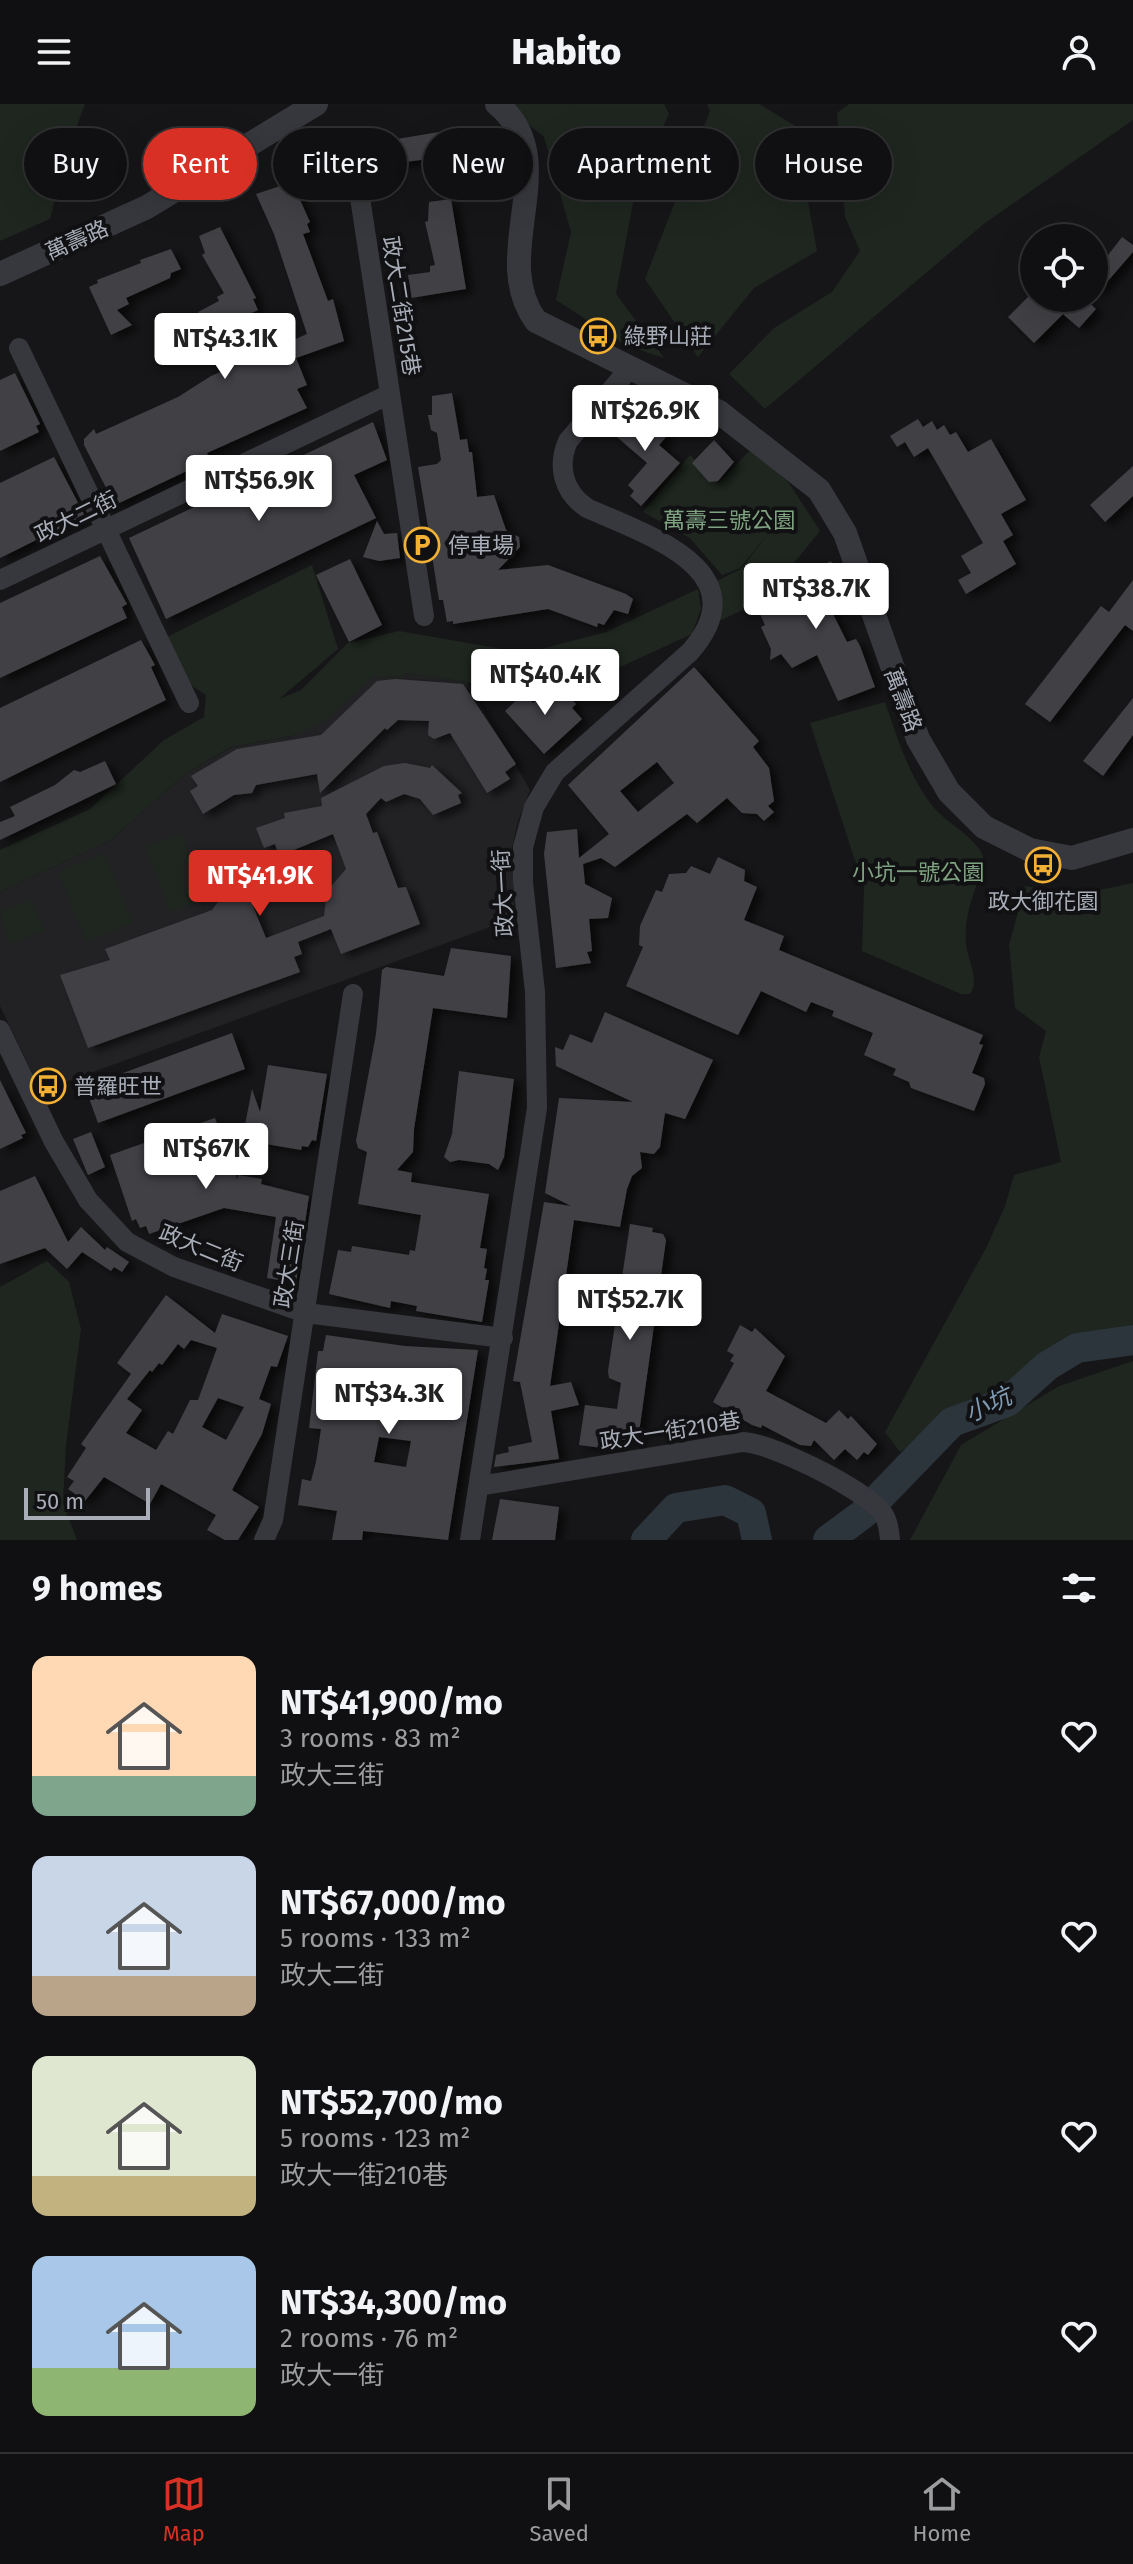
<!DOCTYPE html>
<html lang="en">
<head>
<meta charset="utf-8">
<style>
  :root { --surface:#101012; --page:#1e1e20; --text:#f1f3f6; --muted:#9c9d9f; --line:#303032; --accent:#d93025 }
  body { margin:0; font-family:"Fira Sans","Noto Sans TC",sans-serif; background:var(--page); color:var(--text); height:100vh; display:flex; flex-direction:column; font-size:30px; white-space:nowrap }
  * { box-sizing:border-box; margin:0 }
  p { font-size:26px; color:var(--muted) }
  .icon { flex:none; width:44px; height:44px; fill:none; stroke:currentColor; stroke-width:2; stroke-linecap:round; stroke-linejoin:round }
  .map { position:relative; height:1436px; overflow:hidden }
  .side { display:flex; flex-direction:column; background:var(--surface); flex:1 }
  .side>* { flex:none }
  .guide { position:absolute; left:24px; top:24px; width:1086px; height:72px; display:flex; gap:16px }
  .fabs { position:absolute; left:1020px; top:120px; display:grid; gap:16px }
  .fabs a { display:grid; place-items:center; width:88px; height:88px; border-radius:50%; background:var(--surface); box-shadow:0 8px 32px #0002,0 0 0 2px var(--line); font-size:40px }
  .scale { position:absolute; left:24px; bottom:20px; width:126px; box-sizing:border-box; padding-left:8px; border:4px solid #a8adb8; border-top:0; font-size:22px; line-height:28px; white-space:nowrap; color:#a8adb8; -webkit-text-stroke:6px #111113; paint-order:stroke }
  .price { position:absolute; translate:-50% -68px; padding:0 18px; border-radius:8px; background:#fff; color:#222; font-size:26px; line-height:52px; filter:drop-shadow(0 2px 4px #0008) }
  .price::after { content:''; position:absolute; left:50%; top:48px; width:24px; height:18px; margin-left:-12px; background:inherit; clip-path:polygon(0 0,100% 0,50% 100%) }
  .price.current { background:var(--accent); color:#fff }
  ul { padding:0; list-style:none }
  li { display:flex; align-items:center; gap:24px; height:200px; padding:0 32px }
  li span { display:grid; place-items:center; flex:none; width:224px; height:160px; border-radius:16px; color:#555 }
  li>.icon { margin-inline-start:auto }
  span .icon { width:96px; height:96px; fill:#fffc; stroke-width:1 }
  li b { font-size:34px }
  h2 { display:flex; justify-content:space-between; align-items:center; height:96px; padding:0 32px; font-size:34px }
  .tag { padding:0 28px; border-radius:36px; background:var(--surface); box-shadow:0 8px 32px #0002,0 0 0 2px var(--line); font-size:28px; line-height:72px }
  .tag.current { background:var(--accent); color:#fff }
  header { display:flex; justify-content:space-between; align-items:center; height:104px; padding:0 32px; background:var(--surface); font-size:36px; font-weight:800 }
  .tabs { display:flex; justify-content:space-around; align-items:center; height:112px; border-top:2px solid var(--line); background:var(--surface); font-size:22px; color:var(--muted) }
  .tabs a { display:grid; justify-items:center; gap:4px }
  .tabs .current { color:var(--accent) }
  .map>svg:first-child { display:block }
  .built { fill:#222225 }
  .green { fill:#1e261f }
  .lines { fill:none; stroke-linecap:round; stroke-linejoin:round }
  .river { stroke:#2c353c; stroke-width:30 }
  .building { fill:#404145; fill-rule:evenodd; filter:url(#shadow) }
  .minor { stroke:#37383d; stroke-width:20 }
  .tertiary { stroke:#37383d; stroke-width:24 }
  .labels { text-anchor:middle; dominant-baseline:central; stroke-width:8; stroke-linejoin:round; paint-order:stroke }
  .street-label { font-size:22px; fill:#a8adb8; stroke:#111113 }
  .poi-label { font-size:22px; fill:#a8adb8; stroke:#111113; text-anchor:start }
  .park-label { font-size:22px; fill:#7fa381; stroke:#111113 }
  .water-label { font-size:24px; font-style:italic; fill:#7f9bb3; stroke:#111113 }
</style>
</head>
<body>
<header><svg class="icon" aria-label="menu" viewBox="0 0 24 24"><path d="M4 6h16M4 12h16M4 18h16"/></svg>Habito<svg class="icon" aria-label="person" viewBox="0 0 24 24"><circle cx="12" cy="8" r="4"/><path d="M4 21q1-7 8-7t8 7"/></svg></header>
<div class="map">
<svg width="1133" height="1436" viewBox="0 0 1133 1436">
  <defs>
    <filter id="shadow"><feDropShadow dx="7" dy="4" stdDeviation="4" flood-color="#0009"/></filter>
  </defs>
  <rect width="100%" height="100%" fill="#161618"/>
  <path class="built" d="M 403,569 L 467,578 L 530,686 L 518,717 L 512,744 L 515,814 L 41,987 L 0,902 L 0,788 L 111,736 L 186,669 L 232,643 L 297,631 L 368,576 L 374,572 L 402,573 Z"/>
  <path class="green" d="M 0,0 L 85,0 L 67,49 L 50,115 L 0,137 Z
    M 503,0 L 664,0 L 669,10 L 636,83 L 616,190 L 664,254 L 625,241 L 556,196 L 571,128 L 544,33 Z
    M 707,0 L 759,0 L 794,21 L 817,147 L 754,184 L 698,253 L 645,175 L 710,7 Z
    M 849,0 L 1133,0 L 1133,16 L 985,119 L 765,305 L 729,270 L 774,224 L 832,188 L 860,147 L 845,113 L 837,9 Z
    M 752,344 L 789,379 L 820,427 L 764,496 L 719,517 L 717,477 L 741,465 L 768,430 L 740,464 L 722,471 L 690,434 L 643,408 L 690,351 L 719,379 Z
    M 312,461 L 338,545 L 279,595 L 301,586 L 348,539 L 399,527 L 526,549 L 606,528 L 698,485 L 701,505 L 692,530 L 618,564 L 527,587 L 404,569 L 402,573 L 374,572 L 324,617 L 297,631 L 231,643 L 186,669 L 111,736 L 0,788 L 0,746 L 90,705 L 164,636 L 204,613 L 206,591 L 189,580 L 167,533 Z
    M 885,598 C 897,633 908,670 931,700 C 944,718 975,732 983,752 C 980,783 963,804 966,840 C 968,856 980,877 970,890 L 961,890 L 862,847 L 864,784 L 810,619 Z
    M 181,729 L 206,794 L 170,808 L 145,742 Z
    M 104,749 L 133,819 L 86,838 L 58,768 Z
    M 1133,779 L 1133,1227 L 1063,1243 L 900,1348 L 885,1328 L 986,1144 L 1005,1102 L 1014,1071 L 1061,1058 L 1039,953 L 1046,927 L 1015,904 L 1009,841 L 1025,782 L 1080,790 Z
    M 31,795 L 44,827 L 10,840 L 0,807 Z
    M 47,1157 L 69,1178 L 81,1225 L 66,1341 L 63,1399 L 77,1436 L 0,1436 L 0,1183 Z
    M 1133,1257 L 1133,1436 L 910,1436 L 961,1341 L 1059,1282 Z"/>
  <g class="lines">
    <path class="river" d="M 646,1436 L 676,1404 L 725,1396 L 751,1409 L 757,1436
      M 828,1436 L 863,1410 L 952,1318 L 1007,1298 L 1047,1262 L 1077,1244 L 1133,1236"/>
  </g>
  <path class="building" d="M 457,25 L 471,26 L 474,59 L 451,61 L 445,59 L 444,53 L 382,61 L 379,38 Z
    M 292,78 L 310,118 L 307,120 L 310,128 L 303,130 L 328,197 L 333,195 L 344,237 L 296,254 L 307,281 L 297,285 L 307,304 L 207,349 L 210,356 L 115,401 L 84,341 L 84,335 L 94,325 L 96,330 L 178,293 L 211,272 L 307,230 L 274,130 L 256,90 Z
    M 451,95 L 466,185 L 411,194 L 408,171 L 430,168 L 430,162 L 435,161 L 425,118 L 428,117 L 429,98 Z
    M 220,123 L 256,194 L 253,195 L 258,206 L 211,228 L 198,208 L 219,197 L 217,193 L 224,189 L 202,151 L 205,149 L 199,132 Z
    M 1122,133 L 1133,141 L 1133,148 L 1094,193 L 1094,152 L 1102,159 Z
    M 171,145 L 181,165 L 171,169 L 170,174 L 126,194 L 129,200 L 117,206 L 132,221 L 111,231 L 89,183 L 98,179 L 97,176 L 141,159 L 140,156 Z
    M 1034,187 L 1034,194 L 1084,194 L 1096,205 L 1079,224 L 1063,210 L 1034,239 L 1008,213 Z
    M 15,269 L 40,320 L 36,322 L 39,328 L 0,347 L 0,276 Z
    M 452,289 L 460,336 L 467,335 L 469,348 L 472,348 L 477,393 L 494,391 L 506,426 L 519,433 L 520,443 L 498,466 L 548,461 L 626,490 L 633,495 L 628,510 L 614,506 L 604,521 L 598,519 L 597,523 L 548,505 L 453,520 L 453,517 L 447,518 L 443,496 L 439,496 L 430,439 L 426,439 L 424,424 L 428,423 L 418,363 L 437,360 L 441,356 L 437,329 L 431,326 L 428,311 L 432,311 L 432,292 Z
    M 631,302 L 662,325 L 667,332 L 659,341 L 680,359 L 641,402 L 630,392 L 634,387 L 628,381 L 647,359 L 610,327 Z
    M 918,315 L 923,323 L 932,317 L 937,326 L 944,321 L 950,331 L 956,328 L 968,348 L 991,335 L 1026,396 L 1001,410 L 1013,431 L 1003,437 L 1016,460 L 966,490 L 958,476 L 971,469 L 961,452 L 983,439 L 928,344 L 914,353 L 905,338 L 897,343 L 890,332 Z
    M 373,318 L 387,356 L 354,371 L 376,414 L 166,515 L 129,434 Z
    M 714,336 L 734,358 L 718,377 L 709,378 L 692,359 Z
    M 54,353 L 85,412 L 0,454 L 0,379 Z
    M 1133,362 L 1133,392 L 1105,418 L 1090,401 Z
    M 377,417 L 384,430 L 397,429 L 400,454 L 379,457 L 363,453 Z
    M 100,452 L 127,500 L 122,503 L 127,514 L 0,574 L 0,499 Z
    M 350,455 L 382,521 L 349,538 L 316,471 Z
    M 831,457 L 849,497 L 831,506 L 847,538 L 856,535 L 860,542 L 875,583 L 838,597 L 817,551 L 792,564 L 781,550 L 770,556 L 771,545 L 761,523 L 765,521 L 756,501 L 793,481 L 791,477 Z
    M 1133,476 L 1133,527 L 1125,521 L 1050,618 L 1025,600 L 1101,502 L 1109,508 Z
    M 141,536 L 155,561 L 151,563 L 166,596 L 0,678 L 0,604 Z
    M 694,563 L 759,637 L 753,643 L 769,664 L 774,697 L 768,702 L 774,708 L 764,717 L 757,710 L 742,709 L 727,694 L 697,719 L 687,710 L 615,763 L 601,754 L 583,760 L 585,780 L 612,794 L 608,814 L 589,815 L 592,847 L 587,848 L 591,859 L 556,864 L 544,750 L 547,728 L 577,725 L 579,754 L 609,730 L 568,681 ZM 657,658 L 674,679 L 638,708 L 620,687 Z
    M 395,575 L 463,580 L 516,660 L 505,668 L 510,675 L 487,689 L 450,629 L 434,635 L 428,631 L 429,617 L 398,616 L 387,626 L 385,624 L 320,689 L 317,670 L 256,681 L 252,689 L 234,691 L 203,710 L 190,687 L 198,682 L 191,672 L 237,645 L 321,631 L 377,577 Z
    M 552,582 L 558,590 L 563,585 L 576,600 L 572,604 L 582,615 L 544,650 L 505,607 L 524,589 L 533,599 Z
    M 1133,594 L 1133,631 L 1103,672 L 1083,657 Z
    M 105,657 L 116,680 L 0,736 L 0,718 L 15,712 L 10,703 L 55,681 L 74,666 L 80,668 Z
    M 405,659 L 430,664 L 432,661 L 462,689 L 458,691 L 461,699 L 433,711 L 420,695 L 404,690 L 386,698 L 381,694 L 366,710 L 373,729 L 377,728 L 398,784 L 406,783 L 420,820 L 341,850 L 331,825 L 298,838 L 302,850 L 294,853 L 300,868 L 88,944 L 60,871 L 110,856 L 105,845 L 212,806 L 223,791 L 245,783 L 266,834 L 324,812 L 327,787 L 346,765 L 333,730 L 279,752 L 275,740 L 264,744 L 256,724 L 285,714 L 284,709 L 322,702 L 321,694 L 384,662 Z
    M 718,753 L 745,766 L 744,777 L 757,783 L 744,816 L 784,832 L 779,846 L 983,931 L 979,940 L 983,941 L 972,969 L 984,974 L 985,980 L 974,1007 L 911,984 L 909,978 L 893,971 L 896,965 L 864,951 L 873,929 L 832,912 L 834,907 L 811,898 L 806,908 L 761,887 L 738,931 L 626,882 L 643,843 L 639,841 L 640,822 L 656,786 L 662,788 L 669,770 L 686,769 L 691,762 L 710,770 Z
    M 451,844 L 511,852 L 507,914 L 433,904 L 414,1025 L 413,1048 L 397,1066 L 412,1069 L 411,1078 L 489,1090 L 480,1144 L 487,1145 L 484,1164 L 487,1165 L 485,1176 L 489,1176 L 482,1218 L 416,1207 L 417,1202 L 391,1197 L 390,1204 L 329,1190 L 338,1146 L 351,1148 L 352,1142 L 409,1151 L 410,1146 L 415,1147 L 421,1111 L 358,1100 L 367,1048 L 358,1044 L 356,1037 L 376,930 L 382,866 L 386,863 L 444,872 Z
    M 605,908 L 713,956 L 685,1015 L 665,1009 L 660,1043 L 654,1050 L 640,1048 L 642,1064 L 632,1072 L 627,1085 L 620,1123 L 574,1116 L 550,1282 L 571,1278 L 579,1301 L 551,1307 L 559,1355 L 494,1363 L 496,1351 L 509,1348 L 508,1343 L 532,1338 L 520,1278 L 513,1277 L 544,1098 L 571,1102 L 545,1089 L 559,994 L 633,998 L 556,962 L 555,943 L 563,946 L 570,930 L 592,939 Z
    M 232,929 L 245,965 L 98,1019 L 85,983 Z
    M 268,961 L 327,970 L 316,1037 L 312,1036 L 308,1043 L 302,1042 L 301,1046 L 260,1039 L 262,1024 L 245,1021 L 252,985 L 260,1008 Z
    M 459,967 L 514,975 L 504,1053 L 498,1066 L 489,1060 L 459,1056 L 450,1058 L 444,1053 L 452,1030 Z
    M 0,976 L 26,1029 L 21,1031 L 23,1034 L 0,1045 Z
    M 215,1014 L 226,1044 L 220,1046 L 227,1070 L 236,1071 L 237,1076 L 238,1071 L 262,1075 L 261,1080 L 309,1092 L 296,1179 L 267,1174 L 276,1113 L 224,1104 L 149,1130 L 146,1122 L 140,1124 L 136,1115 L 132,1117 L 110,1051 Z
    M 91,1028 L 105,1063 L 88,1071 L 73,1035 Z
    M 35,1072 L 68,1138 L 81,1123 L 105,1146 L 107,1143 L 129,1158 L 122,1168 L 114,1163 L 111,1167 L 82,1148 L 67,1165 L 45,1144 L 0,1160 L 0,1087 Z
    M 630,1120 L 653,1124 L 652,1128 L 663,1130 L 666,1136 L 638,1336 L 619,1336 L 618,1342 L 602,1344 L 579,1341 L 585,1301 L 617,1305 L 621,1279 L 609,1274 L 608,1267 Z
    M 166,1191 L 215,1229 L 222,1210 L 288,1232 L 277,1263 L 271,1262 L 259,1295 L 271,1300 L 262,1330 L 232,1386 L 259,1403 L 238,1436 L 225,1436 L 207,1426 L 216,1411 L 161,1380 L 150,1400 L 104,1373 L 85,1397 L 68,1385 L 74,1377 L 67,1373 L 86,1344 L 81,1340 L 131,1270 L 117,1259 ZM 191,1236 L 217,1244 L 198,1296 L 190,1296 L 173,1330 L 168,1327 L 156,1346 L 126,1329 L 142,1306 L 127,1295 L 150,1266 L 152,1268 L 159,1259 L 162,1261 L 178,1240 L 184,1245 ZM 218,1294 L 244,1303 L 226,1336 L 202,1323 Z
    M 740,1221 L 752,1228 L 755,1224 L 785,1252 L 766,1287 L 826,1319 L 839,1306 L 848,1315 L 851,1312 L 877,1340 L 868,1351 L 864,1348 L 857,1356 L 845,1345 L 834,1356 L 814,1336 L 811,1342 L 800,1341 L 762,1321 L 761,1324 L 752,1321 L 713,1298 L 734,1259 L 730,1257 L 734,1251 L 727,1247 Z
    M 326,1231 L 405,1242 L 478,1246 L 448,1436 L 363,1427 L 362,1436 L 332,1436 L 337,1407 L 298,1401 L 302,1375 L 311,1377 L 316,1358 L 321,1325 L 309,1324 L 318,1247 L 323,1247 ZM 366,1274 L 398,1278 L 395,1306 L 362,1301 ZM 379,1333 L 411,1337 L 406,1363 L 374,1358 Z
    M 500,1395 L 559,1403 L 555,1436 L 492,1436 Z"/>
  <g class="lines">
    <path class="minor" d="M 357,74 L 424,512
      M 19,244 L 189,599
      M 0,476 L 390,290
      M 0,926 L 54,1038 L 88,1096 L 127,1138 L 174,1163 L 306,1209 L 503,1234
      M 479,1382 L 743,1338 C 774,1340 859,1383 881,1407 C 888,1415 889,1426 890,1436
      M 264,1436 L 273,1416 L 353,890
      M 470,1436 L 537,1004 L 535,888 L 523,778 L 523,743 L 534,703 L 555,668 L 690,548 C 762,466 644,430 587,404 C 563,388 557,362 568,337 L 630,264"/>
    <path class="tertiary" d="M 497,0 C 566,56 487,151 536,217 L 719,308 L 819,386 L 845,429 L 918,635 L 949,688 L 984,723 L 1030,746 L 1072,754 L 1133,736
      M 0,170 L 147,103 L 316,0"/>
  </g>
  <defs>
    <g id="bus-ring" transform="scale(1.8)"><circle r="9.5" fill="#111113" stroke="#f2b134" stroke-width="1.5"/><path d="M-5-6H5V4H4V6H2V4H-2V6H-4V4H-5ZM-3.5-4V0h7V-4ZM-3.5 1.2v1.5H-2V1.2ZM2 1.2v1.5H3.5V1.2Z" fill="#f2b134"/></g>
    <g id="parking-ring" transform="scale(1.8)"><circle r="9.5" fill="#111113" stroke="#f2b134" stroke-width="1.5"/><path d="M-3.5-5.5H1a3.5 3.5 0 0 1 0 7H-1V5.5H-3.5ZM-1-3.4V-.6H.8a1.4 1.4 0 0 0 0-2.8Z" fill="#f2b134"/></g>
  </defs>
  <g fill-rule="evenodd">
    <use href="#bus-ring" x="598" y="232"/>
    <use href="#parking-ring" x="422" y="441"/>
    <use href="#bus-ring" x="1043" y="761"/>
    <use href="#bus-ring" x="48" y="982"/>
  </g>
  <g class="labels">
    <g class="street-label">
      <text transform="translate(77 136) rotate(-24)">萬壽路</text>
      <text transform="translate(401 202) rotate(81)">政大二街215巷</text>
      <text transform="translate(76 413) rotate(-26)">政大二街</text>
      <text transform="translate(903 596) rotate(69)">萬壽路</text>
      <text transform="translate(503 789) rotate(-93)">政大一街</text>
      <text transform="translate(201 1144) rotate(22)">政大二街</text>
      <text transform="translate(289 1160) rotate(-81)">政大三街</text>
      <text transform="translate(670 1327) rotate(-9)">政大一街210巷</text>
    </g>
    <g class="poi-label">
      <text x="624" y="232">綠野山莊</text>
      <text x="448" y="441">停車場</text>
      <text x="1043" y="797" text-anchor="middle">政大御花園</text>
      <text x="74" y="982">普羅旺世</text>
    </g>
    <g class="park-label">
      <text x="729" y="416">萬壽三號公園</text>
      <text x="918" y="768">小坑一號公園</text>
    </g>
    <g class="water-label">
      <text transform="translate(988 1301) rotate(-25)">小坑</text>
    </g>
  </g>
</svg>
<div class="fabs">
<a><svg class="icon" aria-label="locate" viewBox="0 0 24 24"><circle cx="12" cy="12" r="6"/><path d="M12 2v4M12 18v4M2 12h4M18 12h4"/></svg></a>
</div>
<div class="scale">50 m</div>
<b class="price" style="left:225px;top:277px">NT$43.1K</b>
<b class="price" style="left:645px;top:349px">NT$26.9K</b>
<b class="price" style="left:259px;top:419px">NT$56.9K</b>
<b class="price" style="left:816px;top:527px">NT$38.7K</b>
<b class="price" style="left:545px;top:613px">NT$40.4K</b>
<b class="price current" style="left:260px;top:814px">NT$41.9K</b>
<b class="price" style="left:206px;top:1087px">NT$67K</b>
<b class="price" style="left:630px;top:1238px">NT$52.7K</b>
<b class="price" style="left:389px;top:1332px">NT$34.3K</b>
<div class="guide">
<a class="tag">Buy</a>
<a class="tag current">Rent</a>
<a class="tag">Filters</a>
<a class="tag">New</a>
<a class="tag">Apartment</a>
<a class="tag">House</a>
</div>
</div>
<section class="side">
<h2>9 homes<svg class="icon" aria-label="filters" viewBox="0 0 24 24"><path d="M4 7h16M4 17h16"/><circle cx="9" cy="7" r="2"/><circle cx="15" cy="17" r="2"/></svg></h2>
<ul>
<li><span style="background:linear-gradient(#ffd9b3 75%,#7fa58c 0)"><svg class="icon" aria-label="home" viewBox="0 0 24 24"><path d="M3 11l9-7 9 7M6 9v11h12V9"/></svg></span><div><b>NT$41,900/mo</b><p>3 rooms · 83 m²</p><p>政大三街</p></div><svg class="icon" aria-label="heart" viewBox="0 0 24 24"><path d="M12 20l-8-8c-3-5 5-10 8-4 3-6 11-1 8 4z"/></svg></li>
<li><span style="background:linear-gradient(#c9d6e8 75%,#b9a48a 0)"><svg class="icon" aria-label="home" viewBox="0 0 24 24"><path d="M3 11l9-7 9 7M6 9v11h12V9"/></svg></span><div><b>NT$67,000/mo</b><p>5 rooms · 133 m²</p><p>政大二街</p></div><svg class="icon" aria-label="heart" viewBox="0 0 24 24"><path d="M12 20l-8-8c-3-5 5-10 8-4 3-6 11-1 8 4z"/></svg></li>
<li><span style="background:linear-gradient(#dfe7d0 75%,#c2b280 0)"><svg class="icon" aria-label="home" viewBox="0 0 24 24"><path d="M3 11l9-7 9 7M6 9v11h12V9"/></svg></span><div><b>NT$52,700/mo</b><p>5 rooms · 123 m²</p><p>政大一街210巷</p></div><svg class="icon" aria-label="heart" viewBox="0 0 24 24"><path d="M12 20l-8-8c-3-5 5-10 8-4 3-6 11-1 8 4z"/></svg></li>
<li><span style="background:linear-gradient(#a9c7e8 70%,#8fb573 0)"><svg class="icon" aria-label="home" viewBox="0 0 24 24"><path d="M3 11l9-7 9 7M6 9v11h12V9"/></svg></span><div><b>NT$34,300/mo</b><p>2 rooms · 76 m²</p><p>政大一街</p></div><svg class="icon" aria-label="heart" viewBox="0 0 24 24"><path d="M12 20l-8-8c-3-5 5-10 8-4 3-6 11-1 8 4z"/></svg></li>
</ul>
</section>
<nav class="tabs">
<a class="current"><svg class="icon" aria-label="map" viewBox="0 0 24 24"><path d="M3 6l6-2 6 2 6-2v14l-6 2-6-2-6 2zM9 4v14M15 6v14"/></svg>Map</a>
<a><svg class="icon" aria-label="saved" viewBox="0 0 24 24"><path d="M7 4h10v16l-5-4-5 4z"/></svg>Saved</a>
<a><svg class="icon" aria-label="home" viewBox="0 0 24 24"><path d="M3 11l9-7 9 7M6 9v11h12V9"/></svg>Home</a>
</nav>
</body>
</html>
